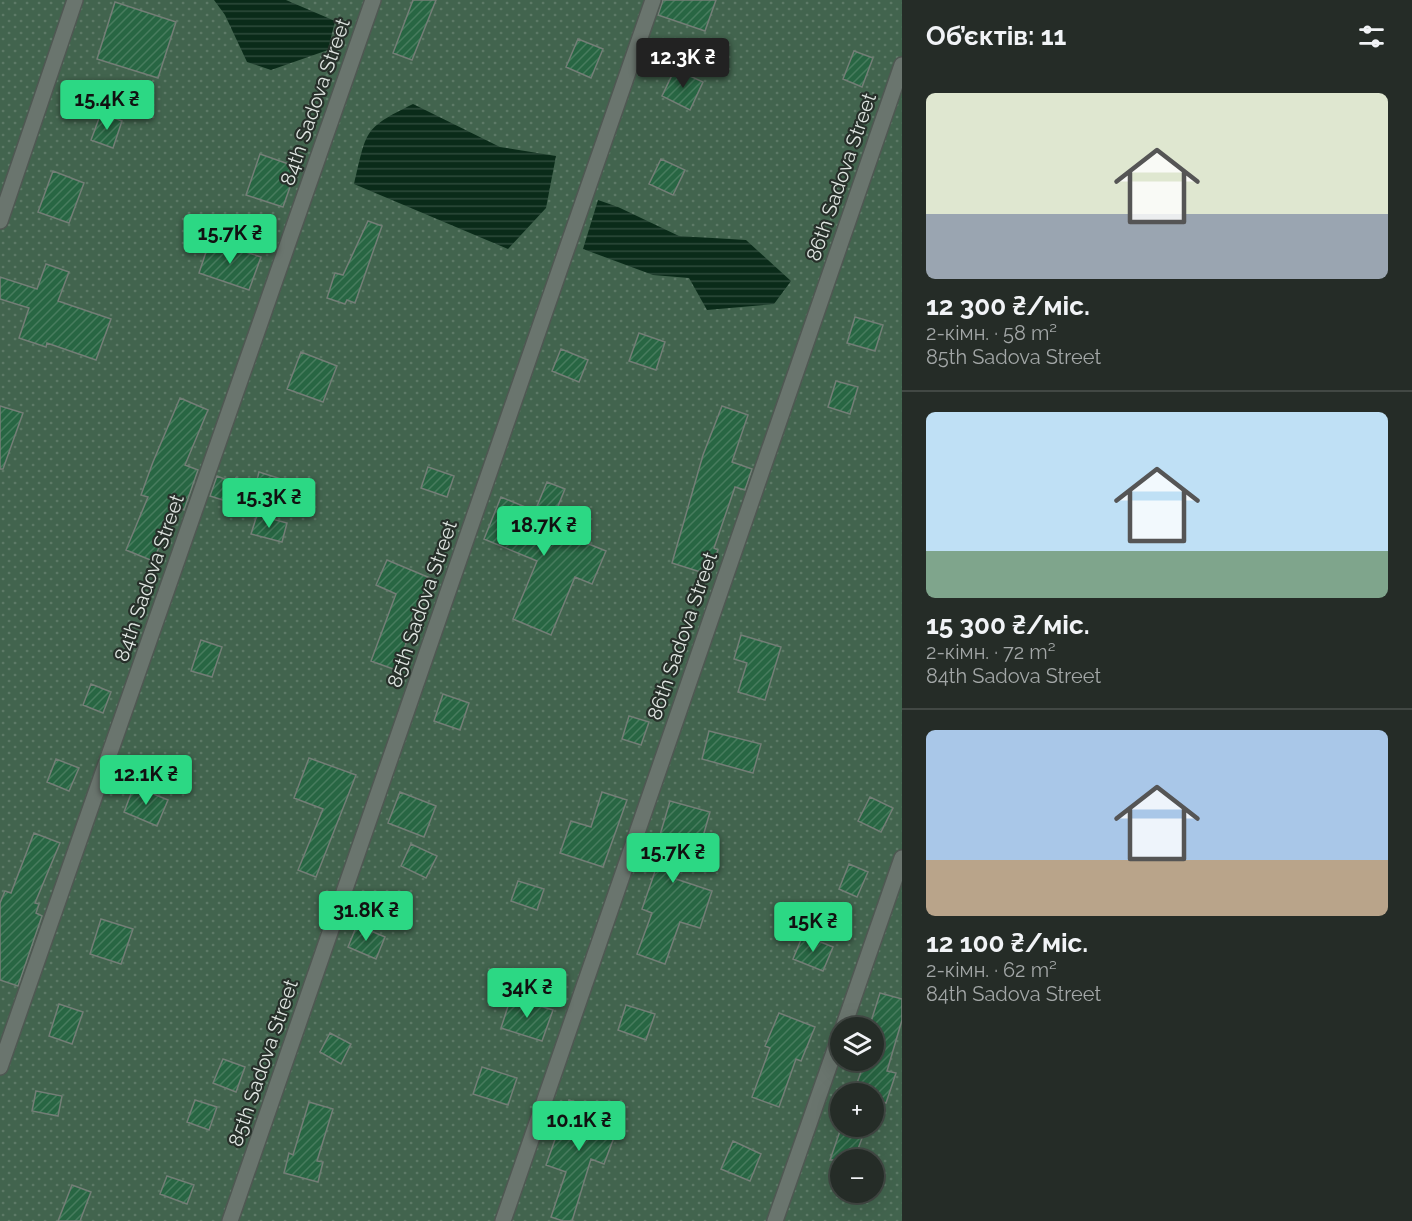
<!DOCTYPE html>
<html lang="uk">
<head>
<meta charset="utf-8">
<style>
  :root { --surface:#252c27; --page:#2d342f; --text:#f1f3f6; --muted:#a3a7a7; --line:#424844; --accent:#2cd884 }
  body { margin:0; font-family:Raleway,sans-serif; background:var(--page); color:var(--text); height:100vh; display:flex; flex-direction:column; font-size:22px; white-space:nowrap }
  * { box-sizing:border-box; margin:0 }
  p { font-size:20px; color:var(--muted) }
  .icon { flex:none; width:33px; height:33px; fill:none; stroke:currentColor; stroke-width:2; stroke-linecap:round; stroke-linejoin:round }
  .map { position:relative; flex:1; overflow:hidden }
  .details { display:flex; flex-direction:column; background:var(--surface); width:510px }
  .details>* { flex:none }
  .controls { position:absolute; left:830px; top:1017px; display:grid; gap:12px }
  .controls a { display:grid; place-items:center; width:54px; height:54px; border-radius:50%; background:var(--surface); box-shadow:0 6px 24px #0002,0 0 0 2px var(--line); font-size:30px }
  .price { position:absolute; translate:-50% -51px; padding:0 14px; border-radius:6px; background:var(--accent); color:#111; font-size:20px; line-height:39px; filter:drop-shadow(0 2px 3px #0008) }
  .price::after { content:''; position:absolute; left:50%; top:36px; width:18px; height:14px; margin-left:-9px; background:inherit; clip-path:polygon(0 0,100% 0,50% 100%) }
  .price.current { background:#222; color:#fff }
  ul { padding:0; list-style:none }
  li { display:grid; align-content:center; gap:12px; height:318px; padding:0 24px }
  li+li { border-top:2px solid var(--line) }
  li span { display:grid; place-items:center; height:186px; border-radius:9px; color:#555 }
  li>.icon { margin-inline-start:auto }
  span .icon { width:108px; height:108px; fill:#fffc; stroke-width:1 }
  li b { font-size:26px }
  h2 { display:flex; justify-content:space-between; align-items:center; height:72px; padding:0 24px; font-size:26px }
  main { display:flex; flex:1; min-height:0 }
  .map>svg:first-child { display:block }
  .garden { fill:url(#garden-dots); fill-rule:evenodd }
  .water { fill:url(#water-rules) }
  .building { fill:url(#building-hatch); stroke:#747e77; stroke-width:1.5 }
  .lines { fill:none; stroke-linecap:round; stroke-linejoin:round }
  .minor-casing { stroke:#505853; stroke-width:18 }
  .minor { stroke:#6a756e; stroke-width:15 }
  .labels { text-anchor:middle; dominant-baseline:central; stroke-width:4.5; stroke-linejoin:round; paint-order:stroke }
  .street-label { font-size:20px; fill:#dfe5e1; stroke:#27302a }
</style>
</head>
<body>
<main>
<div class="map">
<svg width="902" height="1221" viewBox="0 0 902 1221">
  <defs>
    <pattern id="garden-dots" width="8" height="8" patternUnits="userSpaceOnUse" patternTransform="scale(1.5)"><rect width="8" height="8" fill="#42644e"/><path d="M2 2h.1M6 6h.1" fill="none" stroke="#5d7a67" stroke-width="1.8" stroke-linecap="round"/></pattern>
    <pattern id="water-rules" width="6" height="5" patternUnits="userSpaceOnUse" patternTransform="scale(1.5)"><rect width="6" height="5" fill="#0a2b19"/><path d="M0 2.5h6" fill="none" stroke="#2d4a3a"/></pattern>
    <pattern id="building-hatch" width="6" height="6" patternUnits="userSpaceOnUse" patternTransform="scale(1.5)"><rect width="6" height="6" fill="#286643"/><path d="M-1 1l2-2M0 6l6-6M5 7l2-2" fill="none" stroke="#477c5e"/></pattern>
  </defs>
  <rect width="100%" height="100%" fill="#313a34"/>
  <path class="garden" d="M 0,0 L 902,0 L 902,1221 L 0,1221 ZM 840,1028 L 873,1028 L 873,1060 L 840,1060 ZM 840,1094 L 873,1094 L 873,1126 L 840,1126 ZM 840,1160 L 873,1160 L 873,1192 L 840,1192 Z"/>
  <path class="water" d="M 214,0 L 286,0 L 335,21 L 328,50 L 271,70 L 247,62 L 225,15 Z
    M 413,104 L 500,147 L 556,156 L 546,208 L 508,249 L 354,184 C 367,131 362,129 413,104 Z
    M 598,200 L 618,207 L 679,236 L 746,240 L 791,281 L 774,304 L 707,310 L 689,278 L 653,275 L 583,249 Z"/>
  <path class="building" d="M 413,0 L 436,0 L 412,60 L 393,53 Z
    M 663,0 L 716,0 L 705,31 L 658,15 Z
    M 115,2 L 176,22 L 158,78 L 97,59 Z
    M 578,39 L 603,49 L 591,78 L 566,67 Z
    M 854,51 L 873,58 L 862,87 L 843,79 Z
    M 675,69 L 703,82 L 690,110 L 662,96 Z
    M 101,113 L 122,121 L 113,148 L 91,140 Z
    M 260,154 L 297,167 L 283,207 L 246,195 Z
    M 661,159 L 685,170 L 673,195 L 649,184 Z
    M 53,171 L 84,183 L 69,223 L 38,212 Z
    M 368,221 L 382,226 L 355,303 L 347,300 L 345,304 L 327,298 L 335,273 L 343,275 Z
    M 210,240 L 261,257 L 249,290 L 199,273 Z
    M 46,264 L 69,272 L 58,301 L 111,319 L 96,360 L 47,343 L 46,347 L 19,338 L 29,308 L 0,299 L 0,277 L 37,289 Z
    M 855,317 L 883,325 L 875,351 L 847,343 Z
    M 639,333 L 665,342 L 656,370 L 629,361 Z
    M 561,349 L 588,360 L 579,382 L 552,371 Z
    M 301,352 L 337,366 L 323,402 L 287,389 Z
    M 836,381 L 858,387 L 850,414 L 828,407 Z
    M 180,398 L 208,410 L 185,465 L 198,470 L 184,510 L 177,507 L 153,561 L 126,550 L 148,497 L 141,495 L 153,462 Z
    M 0,406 L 23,413 L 3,469 L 0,469 Z
    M 722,406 L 748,415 L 732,462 L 752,469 L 745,490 L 735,487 L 714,548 L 718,550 L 710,575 L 672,563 L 703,455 Z
    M 428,467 L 454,476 L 447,497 L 421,488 Z
    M 259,472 L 284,480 L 274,516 L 210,496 L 217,476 L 235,483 L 236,478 L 256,484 Z
    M 547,482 L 565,489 L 549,528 L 606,551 L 592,584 L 575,577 L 551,635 L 513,619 L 537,561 L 484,539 L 501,497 L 535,511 Z
    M 257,515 L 287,523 L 282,542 L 251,534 Z
    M 387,560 L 430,578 L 411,621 L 414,622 L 396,670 L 371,661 L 396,594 L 376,585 Z
    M 741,635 L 781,647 L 765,700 L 738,692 L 747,663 L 734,659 Z
    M 201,640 L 222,647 L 212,677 L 191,671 Z
    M 91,684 L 111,692 L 103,713 L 83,705 Z
    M 443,694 L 469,703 L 460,730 L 434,721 Z
    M 629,716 L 649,722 L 641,745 L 622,739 Z
    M 709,731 L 761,744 L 753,773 L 702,759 Z
    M 309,758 L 356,775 L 316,877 L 298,870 L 323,809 L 294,798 Z
    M 56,759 L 79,768 L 69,791 L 47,782 Z
    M 134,786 L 168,800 L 157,826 L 124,812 Z
    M 400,792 L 436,806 L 424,837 L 388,823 Z
    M 602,792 L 627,800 L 603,867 L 560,853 L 571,821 L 591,827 Z
    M 870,797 L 893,808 L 881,832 L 858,821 Z
    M 670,801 L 710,812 L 702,840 L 686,835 L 673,878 L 712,891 L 700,928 L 680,922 L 665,964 L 637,954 L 652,913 L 642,909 L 661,854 L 655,852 Z
    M 34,833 L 60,843 L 35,903 L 39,904 L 36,913 L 42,916 L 18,986 L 0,980 L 0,903 L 5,891 L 11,893 Z
    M 411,844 L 437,856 L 426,878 L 401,866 Z
    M 849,864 L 868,872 L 857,897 L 839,889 Z
    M 518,881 L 544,889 L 537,910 L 511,901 Z
    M 101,919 L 133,929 L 121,964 L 90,954 Z
    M 357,925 L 385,937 L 376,959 L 348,947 Z
    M 803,935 L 833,947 L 823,971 L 793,959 Z
    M 880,993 L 902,999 L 902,1020 L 887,1071 L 896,1073 L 886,1103 L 873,1099 L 873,1094 L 854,1092 L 865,1060 L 873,1060 L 876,1028 L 869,1028 Z
    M 511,997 L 553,1010 L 542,1041 L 501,1028 Z
    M 59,1004 L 83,1012 L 72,1044 L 49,1036 Z
    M 626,1005 L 655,1014 L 646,1040 L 618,1030 Z
    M 779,1013 L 815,1027 L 801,1061 L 796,1059 L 779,1107 L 752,1097 L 770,1048 L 765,1046 Z
    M 330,1033 L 351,1044 L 341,1064 L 320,1052 Z
    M 223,1059 L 245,1067 L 236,1092 L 213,1083 Z
    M 482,1067 L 517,1078 L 508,1105 L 473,1094 Z
    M 36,1091 L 62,1096 L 58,1116 L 32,1111 Z
    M 195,1100 L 217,1107 L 209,1130 L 187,1122 Z
    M 569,1100 L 621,1119 L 604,1164 L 591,1159 L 572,1221 L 563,1221 L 551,1217 L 566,1172 L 546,1165 Z
    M 309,1102 L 333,1109 L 317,1161 L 323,1162 L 318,1182 L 284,1173 L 289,1153 L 293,1155 Z
    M 840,1131 L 862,1138 L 854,1160 L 830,1160 Z
    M 733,1141 L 761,1154 L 750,1181 L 721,1169 Z
    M 167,1176 L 194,1185 L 187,1204 L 160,1194 Z
    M 72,1185 L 91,1192 L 80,1221 L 58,1221 Z"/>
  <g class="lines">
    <g class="minor-casing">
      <path id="minor" d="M 0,221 L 75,0
        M 843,1028 L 902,858
        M 0,1067 L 373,0
        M 230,1221 L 653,0
        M 503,1221 L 902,65
        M 775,1221 L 840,1035"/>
    </g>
    <use href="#minor" class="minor"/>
  </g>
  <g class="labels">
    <g class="street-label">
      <text transform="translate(315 102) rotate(-71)">84th Sadova Street</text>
      <text transform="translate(841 177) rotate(-71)">86th Sadova Street</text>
      <text transform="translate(149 578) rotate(-71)">84th Sadova Street</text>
      <text transform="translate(422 604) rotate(-71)">85th Sadova Street</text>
      <text transform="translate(682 636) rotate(-71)">86th Sadova Street</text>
      <text transform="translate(263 1063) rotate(-71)">85th Sadova Street</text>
    </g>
  </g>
</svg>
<div class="controls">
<a><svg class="icon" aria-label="layers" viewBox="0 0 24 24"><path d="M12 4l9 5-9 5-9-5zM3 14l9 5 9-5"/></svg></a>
<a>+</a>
<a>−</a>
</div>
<b class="price current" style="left:683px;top:89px">12.3K ₴</b>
<b class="price" style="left:107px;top:131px">15.4K ₴</b>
<b class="price" style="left:230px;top:265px">15.7K ₴</b>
<b class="price" style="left:269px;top:529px">15.3K ₴</b>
<b class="price" style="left:544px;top:557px">18.7K ₴</b>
<b class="price" style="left:146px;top:806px">12.1K ₴</b>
<b class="price" style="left:673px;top:884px">15.7K ₴</b>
<b class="price" style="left:366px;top:942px">31.8K ₴</b>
<b class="price" style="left:813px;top:953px">15K ₴</b>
<b class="price" style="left:527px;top:1019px">34K ₴</b>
<b class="price" style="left:579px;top:1152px">10.1K ₴</b>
</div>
<section class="details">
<h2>Об’єктів: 11<svg class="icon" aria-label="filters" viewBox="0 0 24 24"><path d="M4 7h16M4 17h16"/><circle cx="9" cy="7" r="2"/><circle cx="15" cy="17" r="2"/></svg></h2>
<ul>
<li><span style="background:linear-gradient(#dfe7d0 65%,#9aa5b1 0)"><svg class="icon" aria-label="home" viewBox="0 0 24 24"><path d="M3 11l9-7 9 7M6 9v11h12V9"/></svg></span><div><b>12 300 ₴/міс.</b><p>2-кімн. · 58 m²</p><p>85th Sadova Street</p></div></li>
<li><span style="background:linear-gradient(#bfe0f5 75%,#7fa58c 0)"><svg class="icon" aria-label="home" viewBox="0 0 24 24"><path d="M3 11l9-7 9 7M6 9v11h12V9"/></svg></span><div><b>15 300 ₴/міс.</b><p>2-кімн. · 72 m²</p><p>84th Sadova Street</p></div></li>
<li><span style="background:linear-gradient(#a9c7e8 70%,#b9a48a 0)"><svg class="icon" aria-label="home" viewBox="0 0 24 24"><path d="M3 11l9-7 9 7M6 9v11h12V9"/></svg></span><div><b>12 100 ₴/міс.</b><p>2-кімн. · 62 m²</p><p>84th Sadova Street</p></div></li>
</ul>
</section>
</main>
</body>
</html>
